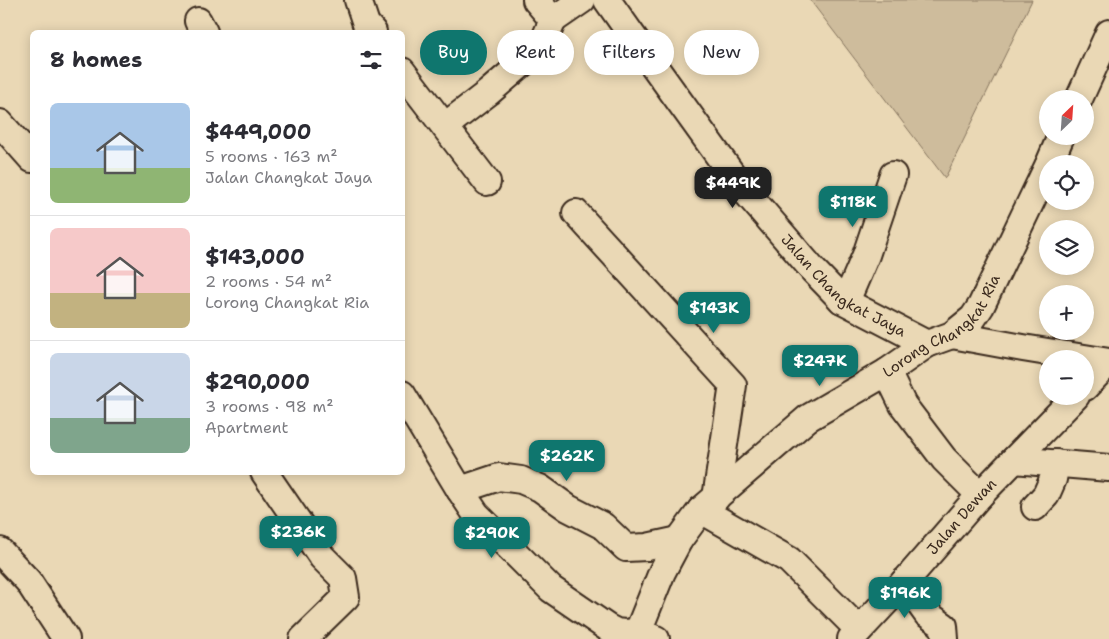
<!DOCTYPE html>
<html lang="en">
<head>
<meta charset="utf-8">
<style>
  :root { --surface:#fff; --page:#f2f2f3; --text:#2b2b33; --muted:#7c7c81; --line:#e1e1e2; --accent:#0f766e }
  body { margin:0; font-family:"Shantell Sans",sans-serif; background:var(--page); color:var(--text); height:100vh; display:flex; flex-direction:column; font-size:19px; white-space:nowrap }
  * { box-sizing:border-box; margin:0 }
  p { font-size:16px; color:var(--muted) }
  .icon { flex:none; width:28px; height:28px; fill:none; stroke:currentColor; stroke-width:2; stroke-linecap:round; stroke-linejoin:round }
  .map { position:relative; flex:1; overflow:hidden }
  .details { position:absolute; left:30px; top:30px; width:375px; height:445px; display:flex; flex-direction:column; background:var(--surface); border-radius:8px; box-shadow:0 2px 12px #0003 }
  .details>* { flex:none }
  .guide { position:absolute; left:420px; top:30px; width:475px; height:45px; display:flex; gap:10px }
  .needle { width:32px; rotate:25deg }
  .tools { position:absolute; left:1039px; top:90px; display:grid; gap:10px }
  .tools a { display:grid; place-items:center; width:55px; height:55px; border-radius:50%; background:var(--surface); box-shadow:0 2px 12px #0003; font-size:25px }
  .price { position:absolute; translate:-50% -42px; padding:0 11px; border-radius:10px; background:var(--accent); color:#fff; font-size:16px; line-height:32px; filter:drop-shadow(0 1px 2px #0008) }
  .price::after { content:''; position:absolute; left:50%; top:30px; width:15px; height:11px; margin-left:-8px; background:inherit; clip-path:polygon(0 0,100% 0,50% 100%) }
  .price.current { background:#222; color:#fff }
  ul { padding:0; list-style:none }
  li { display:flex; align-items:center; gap:15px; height:125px; padding:0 20px }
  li+li { border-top:1px solid var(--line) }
  li span { display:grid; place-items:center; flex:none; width:140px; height:100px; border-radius:8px; color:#555 }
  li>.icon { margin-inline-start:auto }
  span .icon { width:60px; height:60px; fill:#fffc; stroke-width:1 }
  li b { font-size:21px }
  h2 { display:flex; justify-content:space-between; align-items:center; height:60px; padding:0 20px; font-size:21px }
  .pill { padding:0 18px; border-radius:22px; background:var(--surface); box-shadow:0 2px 12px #0003; font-size:18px; line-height:45px }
  .pill.current { background:var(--accent); color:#fff }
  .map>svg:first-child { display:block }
  .green { fill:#cebc9c; stroke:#84735d }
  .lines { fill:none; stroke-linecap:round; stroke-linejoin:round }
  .minor-casing { stroke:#3b2a1e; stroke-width:30 }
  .minor { stroke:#ead8b5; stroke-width:26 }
  .labels { text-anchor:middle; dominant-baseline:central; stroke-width:4.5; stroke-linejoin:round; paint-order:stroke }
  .street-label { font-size:15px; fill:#3b2a1e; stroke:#ead8b5 }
</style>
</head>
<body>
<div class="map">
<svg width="1109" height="639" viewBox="0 0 1109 639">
  <rect width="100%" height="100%" fill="#ead8b5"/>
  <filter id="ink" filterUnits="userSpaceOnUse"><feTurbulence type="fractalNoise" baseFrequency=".02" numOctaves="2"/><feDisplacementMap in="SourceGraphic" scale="10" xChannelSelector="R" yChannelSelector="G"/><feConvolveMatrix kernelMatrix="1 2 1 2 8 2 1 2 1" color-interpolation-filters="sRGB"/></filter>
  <g filter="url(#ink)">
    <path class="green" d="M 810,0 L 1032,0 L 945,178 Z"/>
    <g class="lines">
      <g class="minor-casing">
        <g id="minor">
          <path d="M 358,0 L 366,24 L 373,32"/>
          <path d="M 536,0 L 553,20"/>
          <path id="s1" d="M 607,0 L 631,34 L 739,184 L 813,270 L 842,300 L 927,344"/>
          <path d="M 553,20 L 582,0"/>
          <path d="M 198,21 L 204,32"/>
          <path d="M 402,71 L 487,182"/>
          <path d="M 1079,99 L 1109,33"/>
          <path d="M 0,123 L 32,159"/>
          <path d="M 445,126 L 489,92 L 538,50 L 543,43 L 553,20"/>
          <path d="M 1049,164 L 1061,136"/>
          <path d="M 576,213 L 733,385 L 716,498"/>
          <path d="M 842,300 L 850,292 L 866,255 L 893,175"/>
          <path d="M 952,335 L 1023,348 L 1109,362"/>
          <path d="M 887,372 L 903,405 L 944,459 L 980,495"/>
          <path d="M 1085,387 L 1109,362"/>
          <path d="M 402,394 L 460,490 L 476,514 L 551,589 L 608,628 L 616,632 L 624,633 L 639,632 L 656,639"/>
          <path d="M 1014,460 L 1109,468"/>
          <path d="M 264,472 L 322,557 L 343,578 L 346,597 L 303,639"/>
          <path d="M 460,490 L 499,477 L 521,480 L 540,488 L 568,508 L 603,526 L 626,548 L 647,547 L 679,540"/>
          <path d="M 1035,507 L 1046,495 L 1053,479 L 1056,463"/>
          <path d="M 701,510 L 789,560 L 859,630"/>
          <path d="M 0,551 L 28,581 L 66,639"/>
          <path d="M 904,582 L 927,614 L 944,626 L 945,639"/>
          <path id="s2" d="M 635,639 L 662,572 L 679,540 L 701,510 L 808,418 L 887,372 L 927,344 L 952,335 L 973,318 L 981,306 L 1048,166"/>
          <path id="s3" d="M 851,639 L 908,578 L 980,495 L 1076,396"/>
        </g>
      </g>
      <use href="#minor" class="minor"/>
    </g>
  </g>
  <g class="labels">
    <g class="street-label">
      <text stroke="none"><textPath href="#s1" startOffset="374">Jalan Changkat Jaya</textPath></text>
      <text stroke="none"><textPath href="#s2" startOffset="452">Lorong Changkat Ria</textPath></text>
      <text stroke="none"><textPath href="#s3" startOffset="165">Jalan Dewan</textPath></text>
    </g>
  </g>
</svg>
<div class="tools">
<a><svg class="needle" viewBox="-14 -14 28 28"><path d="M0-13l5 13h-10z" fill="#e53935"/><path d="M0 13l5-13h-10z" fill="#7c7c81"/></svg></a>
<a><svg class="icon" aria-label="locate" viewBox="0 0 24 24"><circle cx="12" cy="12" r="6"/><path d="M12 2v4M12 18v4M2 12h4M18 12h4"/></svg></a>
<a><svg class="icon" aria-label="layers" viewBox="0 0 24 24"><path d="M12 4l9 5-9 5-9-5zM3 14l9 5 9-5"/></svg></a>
<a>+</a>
<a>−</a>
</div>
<b class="price current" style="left:733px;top:209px">$449K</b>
<b class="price" style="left:853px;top:228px">$118K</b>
<b class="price" style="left:714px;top:334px">$143K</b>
<b class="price" style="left:820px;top:387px">$247K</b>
<b class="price" style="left:567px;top:482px">$262K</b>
<b class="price" style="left:298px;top:558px">$236K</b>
<b class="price" style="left:492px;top:559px">$290K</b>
<b class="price" style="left:905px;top:619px">$196K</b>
<div class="guide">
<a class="pill current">Buy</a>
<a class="pill">Rent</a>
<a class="pill">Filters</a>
<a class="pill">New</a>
</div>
<section class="details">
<h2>8 homes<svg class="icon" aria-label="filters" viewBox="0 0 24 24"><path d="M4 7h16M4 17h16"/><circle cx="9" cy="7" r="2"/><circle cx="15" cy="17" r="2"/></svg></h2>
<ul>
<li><span style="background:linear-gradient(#a9c7e8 65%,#8fb573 0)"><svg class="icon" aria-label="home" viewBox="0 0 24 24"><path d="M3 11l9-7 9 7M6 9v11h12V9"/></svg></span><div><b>$449,000</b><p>5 rooms · 163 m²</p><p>Jalan Changkat Jaya</p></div></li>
<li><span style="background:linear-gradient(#f6c9c9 65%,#c2b280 0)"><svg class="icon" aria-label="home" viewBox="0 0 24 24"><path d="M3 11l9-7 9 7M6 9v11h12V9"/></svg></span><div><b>$143,000</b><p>2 rooms · 54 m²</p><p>Lorong Changkat Ria</p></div></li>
<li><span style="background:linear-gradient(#c9d6e8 65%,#7fa58c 0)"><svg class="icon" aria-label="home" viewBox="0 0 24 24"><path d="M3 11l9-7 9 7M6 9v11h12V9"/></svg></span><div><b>$290,000</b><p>3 rooms · 98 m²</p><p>Apartment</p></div></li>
</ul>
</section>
</div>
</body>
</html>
